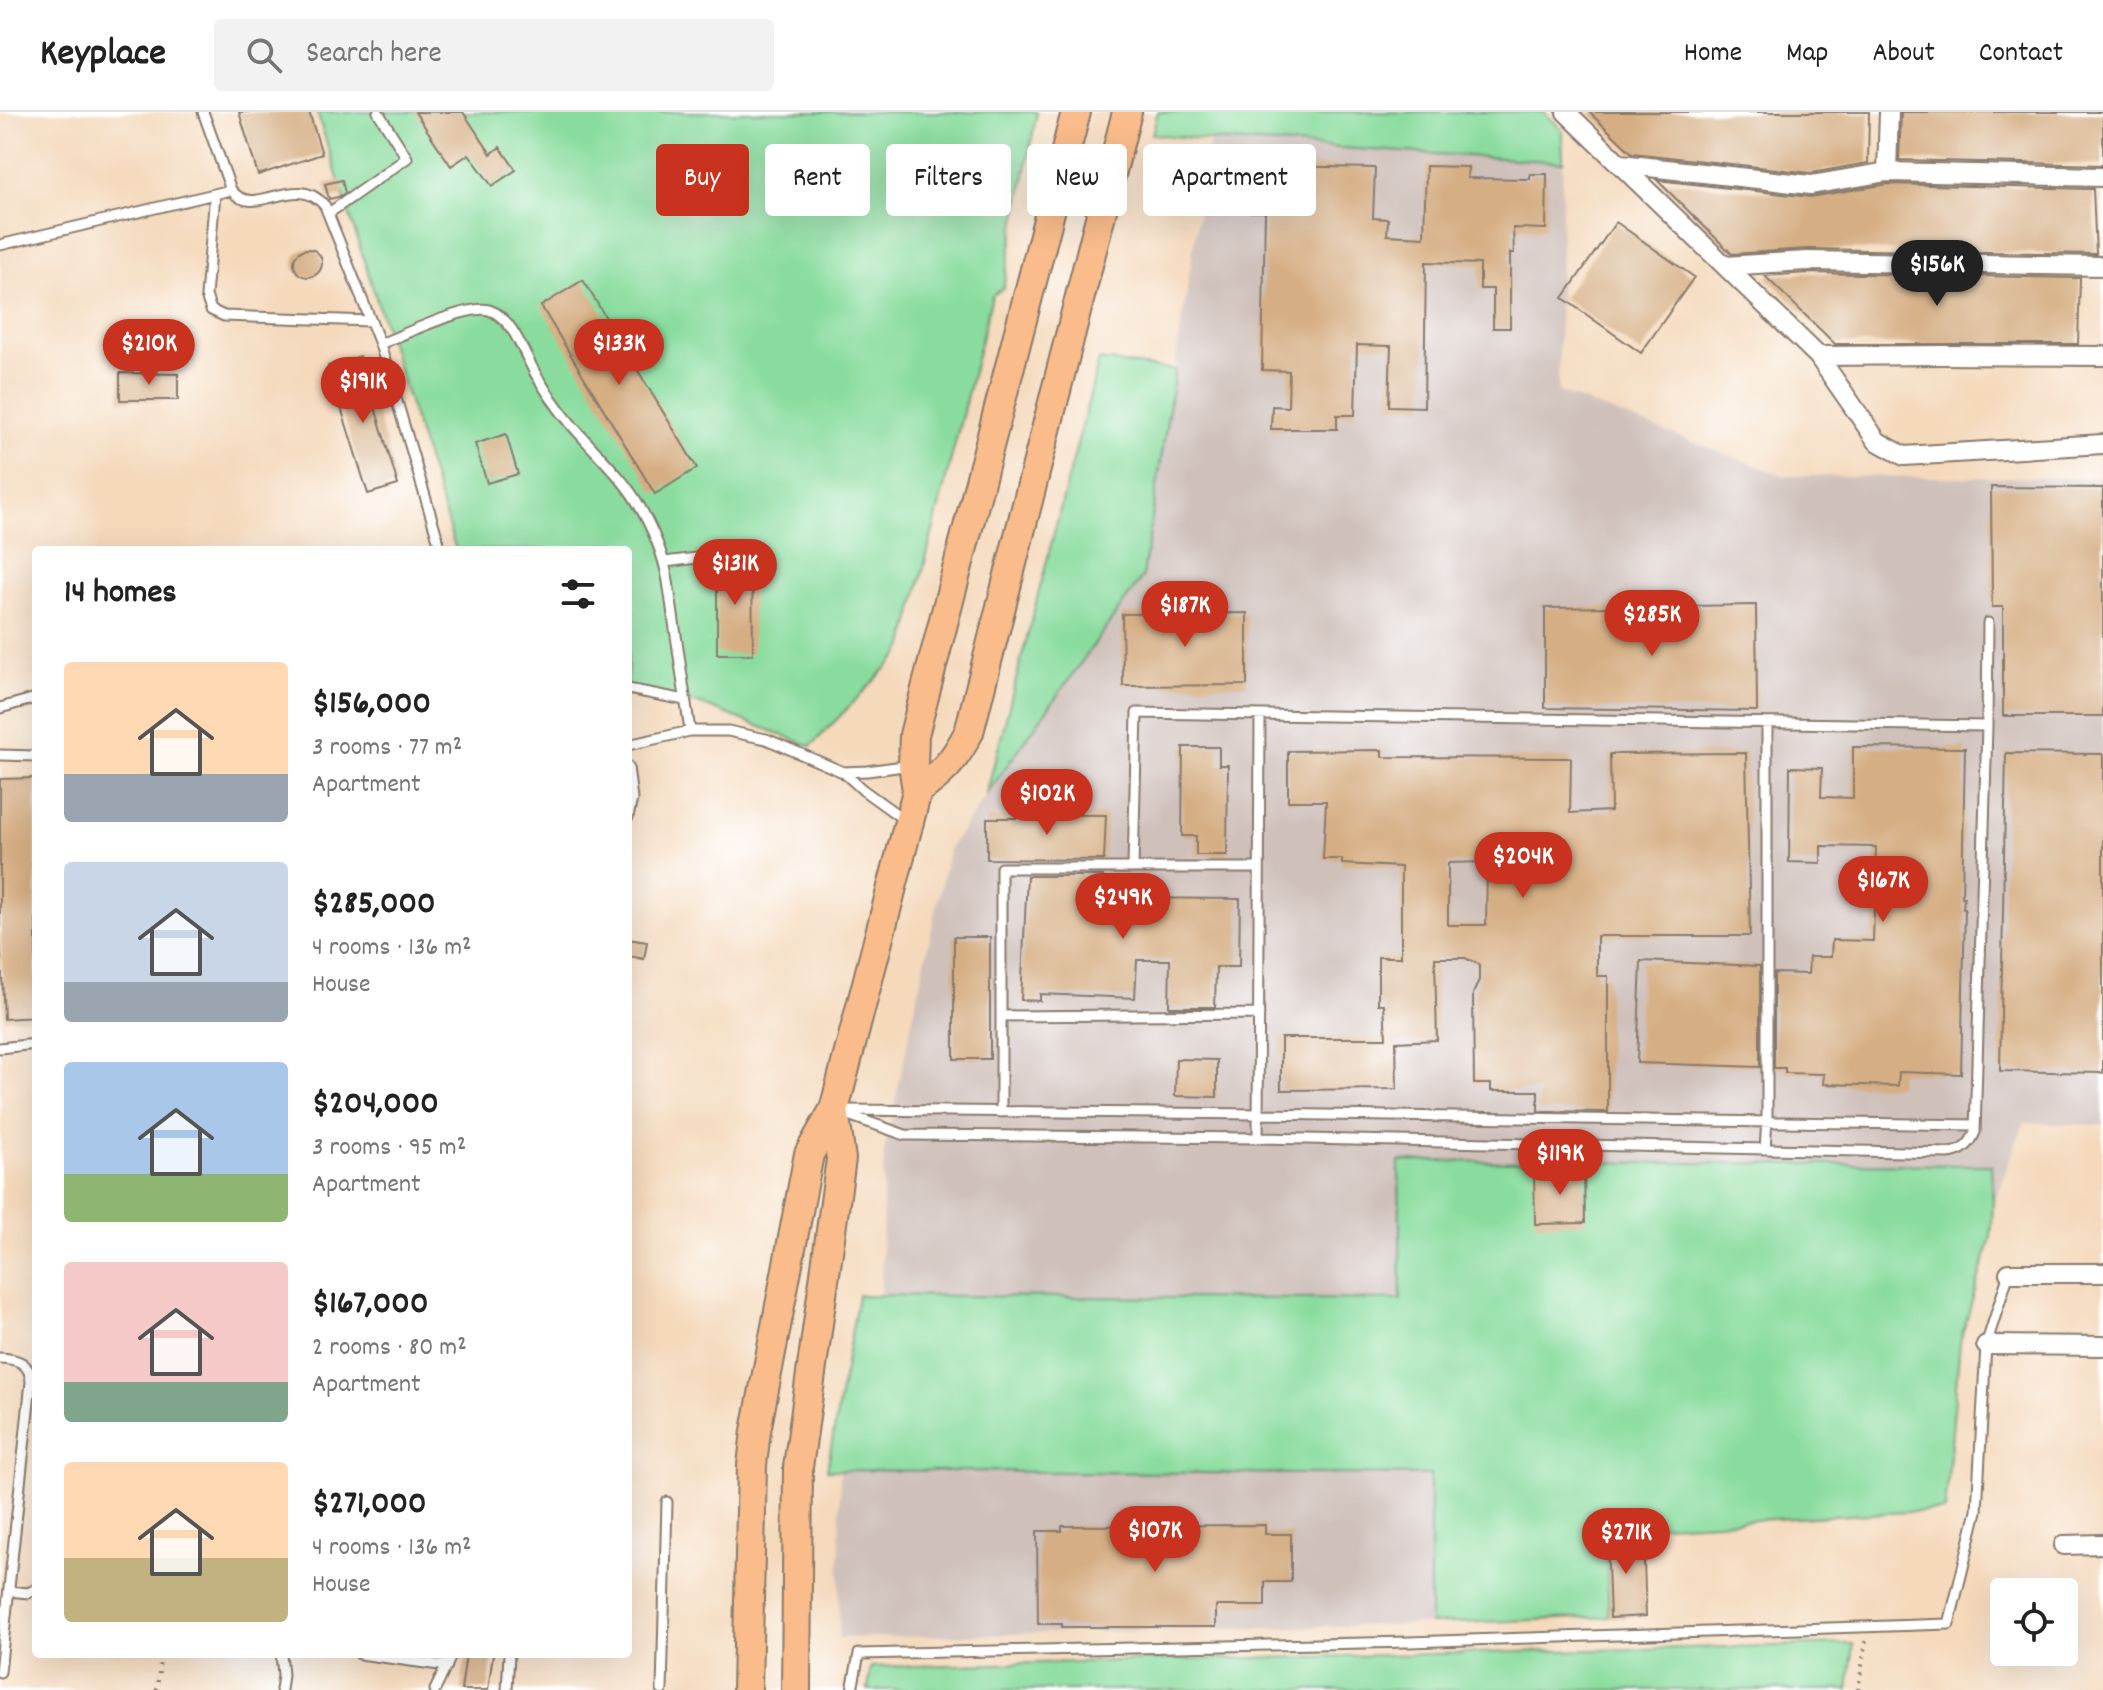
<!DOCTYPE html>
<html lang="en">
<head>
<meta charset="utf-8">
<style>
  :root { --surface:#fff; --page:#f2f2f2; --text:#222; --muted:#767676; --line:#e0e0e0; --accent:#c8321e }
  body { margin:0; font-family:Dekko,sans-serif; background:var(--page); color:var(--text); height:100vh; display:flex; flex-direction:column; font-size:30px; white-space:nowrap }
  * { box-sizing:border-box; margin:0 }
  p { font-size:26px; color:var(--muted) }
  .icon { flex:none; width:44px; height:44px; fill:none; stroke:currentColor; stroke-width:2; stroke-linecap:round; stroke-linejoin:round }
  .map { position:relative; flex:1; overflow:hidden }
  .sheet { position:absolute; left:32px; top:434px; width:600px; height:1112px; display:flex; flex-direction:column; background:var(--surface); border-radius:8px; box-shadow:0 8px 32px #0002 }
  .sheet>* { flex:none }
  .top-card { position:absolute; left:656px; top:32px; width:760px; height:72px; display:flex; gap:16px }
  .buttons { position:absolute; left:1990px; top:1466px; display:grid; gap:16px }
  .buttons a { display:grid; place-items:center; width:88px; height:88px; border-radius:8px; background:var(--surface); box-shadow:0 8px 32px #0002; font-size:40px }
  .price { position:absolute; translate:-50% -68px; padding:0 18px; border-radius:28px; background:var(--accent); color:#fff; font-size:26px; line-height:52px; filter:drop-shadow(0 2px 4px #0008) }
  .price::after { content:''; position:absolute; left:50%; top:48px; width:24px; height:18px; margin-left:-12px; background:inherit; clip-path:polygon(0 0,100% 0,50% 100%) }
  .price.on { background:#222; color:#fff }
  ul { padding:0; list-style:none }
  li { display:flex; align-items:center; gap:24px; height:200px; padding:0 32px }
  li span { display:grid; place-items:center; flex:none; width:224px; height:160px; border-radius:8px; color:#555 }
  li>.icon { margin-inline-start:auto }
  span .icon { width:96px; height:96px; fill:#fffc; stroke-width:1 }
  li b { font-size:34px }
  h2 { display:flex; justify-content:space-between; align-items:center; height:96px; padding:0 32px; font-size:34px }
  .tag { padding:0 28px; border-radius:8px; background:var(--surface); box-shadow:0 8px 32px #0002; font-size:28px; line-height:72px }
  .tag.on { background:var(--accent); color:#fff }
  header { display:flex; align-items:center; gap:48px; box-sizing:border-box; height:112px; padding:0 40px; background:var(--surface); border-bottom:2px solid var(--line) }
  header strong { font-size:38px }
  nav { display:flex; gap:44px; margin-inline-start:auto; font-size:28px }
  .search { width:560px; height:72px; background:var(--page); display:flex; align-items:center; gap:20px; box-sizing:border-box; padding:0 28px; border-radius:8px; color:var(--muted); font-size:30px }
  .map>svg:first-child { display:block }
  .industrial { fill:#cfc0ba }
  .green { fill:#89dc9e; stroke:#527c5d; stroke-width:2 }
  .building { fill:#d5ae83; fill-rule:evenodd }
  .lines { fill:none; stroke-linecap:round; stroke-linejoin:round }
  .service-casing { stroke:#887a6c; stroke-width:13 }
  .minor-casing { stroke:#887a6c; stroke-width:22 }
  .primary-casing { stroke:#887a6c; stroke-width:32 }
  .path { stroke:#887a6c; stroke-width:4; stroke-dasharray:2 6; stroke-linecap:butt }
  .service { stroke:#fff; stroke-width:9 }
  .minor { stroke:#fff; stroke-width:18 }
  .primary { stroke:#f9bc8a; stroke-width:28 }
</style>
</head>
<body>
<header>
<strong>Keyplace</strong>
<div class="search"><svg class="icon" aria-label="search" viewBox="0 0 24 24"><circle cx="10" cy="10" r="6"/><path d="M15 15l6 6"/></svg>Search here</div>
<nav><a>Home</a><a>Map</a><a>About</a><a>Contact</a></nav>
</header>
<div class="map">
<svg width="2103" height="1578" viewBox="0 0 2103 1578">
  <rect width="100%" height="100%" fill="#fff"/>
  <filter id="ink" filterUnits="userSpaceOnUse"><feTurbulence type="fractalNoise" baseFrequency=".0125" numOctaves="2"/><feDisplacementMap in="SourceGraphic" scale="16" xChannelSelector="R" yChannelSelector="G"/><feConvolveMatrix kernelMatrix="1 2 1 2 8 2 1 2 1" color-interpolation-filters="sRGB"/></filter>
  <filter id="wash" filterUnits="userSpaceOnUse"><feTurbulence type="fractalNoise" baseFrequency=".006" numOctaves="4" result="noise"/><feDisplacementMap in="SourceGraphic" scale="32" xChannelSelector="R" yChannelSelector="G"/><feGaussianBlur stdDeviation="1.8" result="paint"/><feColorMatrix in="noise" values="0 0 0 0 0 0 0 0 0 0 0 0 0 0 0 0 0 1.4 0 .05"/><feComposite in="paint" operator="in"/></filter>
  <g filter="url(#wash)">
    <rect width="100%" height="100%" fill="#f4d9bb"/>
    <path class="industrial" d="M 1210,28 L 1563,50 L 1558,280 L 1785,364 L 2103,366 L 2103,1013 L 2024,1011 L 1955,1192 L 881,1183 L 884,1041 L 949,736 L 1143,464 Z
      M 840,1358 L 1431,1363 L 1430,1512 L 839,1526 Z"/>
    <path class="green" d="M 317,0 L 1037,0 L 1003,176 L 992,184 L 904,534 L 898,544 L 811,634 L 701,592 L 628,580 L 628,438 L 456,438 Z
      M 1158,0 L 1544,0 L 1562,18 L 1563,50 L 1210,28 L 1152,22 Z
      M 1099,248 L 1175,258 L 1143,464 L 986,683 Z
      M 1399,1049 L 1991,1053 L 1993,1091 L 1991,1125 L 1960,1230 L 1945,1398 L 1605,1416 L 1609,1505 L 1430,1512 L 1430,1363 L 827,1358 L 858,1183 L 1401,1188 Z
      M 1854,1532 L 1848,1578 L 868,1578 L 871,1555 Z"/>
    <g id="blocks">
      <path class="building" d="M 239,0 L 309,0 L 322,42 L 258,63 Z
        M 415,0 L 463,0 L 491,42 L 500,35 L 516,58 L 492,74 L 469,42 L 451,54 Z
        M 1589,0 L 1869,0 L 1868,51 L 1811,61 L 1632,41 Z
        M 1901,0 L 2103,0 L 2103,53 L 1899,48 Z
        M 1223,53 L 1375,56 L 1373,106 L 1388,107 L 1387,123 L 1424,125 L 1426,54 L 1468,55 L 1467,66 L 1530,67 L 1530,62 L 1547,62 L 1546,117 L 1513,116 L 1514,141 L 1510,141 L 1510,216 L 1493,216 L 1493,177 L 1480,177 L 1480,152 L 1426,150 L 1424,295 L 1389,294 L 1391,234 L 1357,233 L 1355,303 L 1337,303 L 1337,317 L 1271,317 L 1272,294 L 1288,295 L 1289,259 L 1262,258 L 1265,100 L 1221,99 Z
        M 342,68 L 345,81 L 338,85 L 329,87 L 325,72 Z
        M 1657,68 L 1810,85 L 1888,72 L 2093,77 L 2096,142 L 1807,137 L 1732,142 Z
        M 1616,110 L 1694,165 L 1641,241 L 1563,186 Z
        M294 151a14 14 0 1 1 28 0a14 14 0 1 1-28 0Z
        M 1807,161 L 2080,166 L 2078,232 L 1835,232 L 1765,164 Z
        M 583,168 L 697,356 L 655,382 L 541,194 Z
        M 360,244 L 398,373 L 368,382 L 328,254 Z
        M 120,261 L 178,262 L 178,288 L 120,288 Z
        M 506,322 L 518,362 L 487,371 L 475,332 Z
        M 1991,375 L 2103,376 L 2103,604 L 2003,604 L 2003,495 L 1992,495 Z
        M 717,447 L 752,447 L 753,542 L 717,542 Z
        M 1756,493 L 1757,599 L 1545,596 L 1545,496 Z
        M 1247,501 L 1247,573 L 1123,574 L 1122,502 Z
        M 1183,635 L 1219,635 L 1219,653 L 1228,653 L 1227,743 L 1196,743 L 1196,724 L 1182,724 Z
        M 1853,635 L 1965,636 L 1962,785 L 1964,785 L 1963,797 L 1965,797 L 1961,962 L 1899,960 L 1898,974 L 1823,972 L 1824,962 L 1785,961 L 1785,956 L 1774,956 L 1774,861 L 1808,862 L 1809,845 L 1831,845 L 1832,828 L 1873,829 L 1876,735 L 1821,734 L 1821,751 L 1789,750 L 1790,655 L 1822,656 L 1821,685 L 1853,686 Z
        M 1382,638 L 1382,645 L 1571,646 L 1570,701 L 1611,699 L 1610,642 L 1746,641 L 1750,824 L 1597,824 L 1597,864 L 1608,864 L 1608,1000 L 1538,999 L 1538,979 L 1491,979 L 1491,972 L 1474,972 L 1473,882 L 1479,868 L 1479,852 L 1465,846 L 1435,846 L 1437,928 L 1396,930 L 1397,977 L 1281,978 L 1281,926 L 1386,926 L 1384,892 L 1378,892 L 1378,845 L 1401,845 L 1401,755 L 1342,752 L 1342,747 L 1323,747 L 1326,689 L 1288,689 L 1288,639 ZM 1487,750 L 1486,813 L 1448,813 L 1448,751 Z
        M 2006,641 L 2103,642 L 2103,961 L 2000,959 Z
        M 36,666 L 36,905 L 4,907 L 0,818 L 0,667 Z
        M 1017,702 L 1106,703 L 1104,748 L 987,747 L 987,706 L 1016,706 Z
        M 1027,764 L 1103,764 L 1102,784 L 1115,786 L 1240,787 L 1239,855 L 1216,855 L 1215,895 L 1169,895 L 1170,848 L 1137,848 L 1135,886 L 1040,882 L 1040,889 L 1021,888 Z
        M 954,825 L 990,825 L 990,947 L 954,947 Z
        M 628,827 L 647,830 L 644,847 L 628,844 Z
        M 1641,849 L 1760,854 L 1760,955 L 1637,951 Z
        M 1176,947 L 1217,948 L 1217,985 L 1175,984 Z
        M 1584,1058 L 1585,1111 L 1535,1112 L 1534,1059 Z
        M 1265,1413 L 1265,1422 L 1291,1422 L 1291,1470 L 1265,1470 L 1265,1494 L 1216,1494 L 1216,1515 L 1062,1515 L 1062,1512 L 1038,1512 L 1037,1419 L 1062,1419 L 1062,1414 Z
        M 1643,1423 L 1646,1504 L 1610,1506 L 1607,1425 Z
        M 466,1542 L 493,1542 L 488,1578 L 461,1578 Z"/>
    </g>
  </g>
  <g filter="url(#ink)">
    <use href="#blocks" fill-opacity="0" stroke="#887a6c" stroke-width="2"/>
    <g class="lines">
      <g class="service-casing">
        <path id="service" d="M 203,0 L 231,78 C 255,109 295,58 325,94 L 380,232 L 441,438
          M 215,82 L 206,184 L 211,198 L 224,204 L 371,209
          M 329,101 L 407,46 L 378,0
          M 0,133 L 231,78
          M 380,232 C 403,223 468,192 489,198 C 514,206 525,246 538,266 C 552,289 568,310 586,329 C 604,349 623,367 637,390 C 652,415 663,440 668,469 L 690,619
          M 665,450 L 705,445
          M 628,577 L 685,588
          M 0,596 L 36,586
          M 628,633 L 690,619 L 728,619 L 766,627 L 843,660 L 863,678 L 906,709
          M 0,643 L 36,644
          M 628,655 L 632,687 L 628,705
          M 843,660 L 867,659 L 911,653
          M 1133,756 L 1137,601 L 1987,614
          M 1001,904 L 1259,902
          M 0,936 L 36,932
          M 845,998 L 1259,1002 L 1975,1013
          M 837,999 L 905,1023 L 1258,1026 L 1948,1041 C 1962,1040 1970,1033 1975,1020 L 1987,614 L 1988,511
          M 1001,1000 L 1001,756 L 1259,756
          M 1258,1026 L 1260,603
          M 1765,1037 L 1767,1008 L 1767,611
          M 0,1246 C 17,1247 30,1250 31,1270 L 0,1560
          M 9,1479 L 28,1481 L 36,1477
          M 281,1542 L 283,1563 L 281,1578
          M 360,1542 L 447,1554
          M 435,1578 L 452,1542
          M 507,1578 L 509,1542
          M 662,1578 L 667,1390
          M 852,1578 L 859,1542 L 1409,1530 L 1949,1512 L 1977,1399 L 1986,1233 L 2009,1161"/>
      </g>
      <g class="minor-casing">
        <path id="minor" d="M 1566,0 L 1818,244 L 1877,329 L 1904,344 L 2103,332
          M 1621,52 L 1811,73 L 1887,60 L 2103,65
          M 1887,60 L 1889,0
          M 1725,154 L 1807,149 L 2103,154
          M 1818,244 L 1942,243 L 2103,244
          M 2009,1161 L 2103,1161
          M 1986,1233 L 2103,1234
          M 2064,1433 L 2103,1432"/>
      </g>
      <g class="primary-casing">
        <path id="primary" d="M 917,679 C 944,660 954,649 969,620 L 1127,0
          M 747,1578 L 752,1353 L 756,1319 L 809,1042 L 834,998 L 917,679 L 913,652 L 914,623 L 1076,0
          M 796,1578 L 798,1355 L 841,1047 L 834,998"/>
      </g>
      <path class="path" d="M 157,1578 L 161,1542
        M 1858,1578 L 1866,1529"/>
      <use href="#service" class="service"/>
      <use href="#minor" class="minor"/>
      <use href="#primary" class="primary"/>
    </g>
  </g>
</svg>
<div class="buttons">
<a><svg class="icon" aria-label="locate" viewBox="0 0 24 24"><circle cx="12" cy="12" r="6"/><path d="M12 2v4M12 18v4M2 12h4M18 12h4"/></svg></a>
</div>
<b class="price on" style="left:1937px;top:196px">$156K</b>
<b class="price" style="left:149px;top:275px">$210K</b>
<b class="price" style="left:619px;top:275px">$133K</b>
<b class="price" style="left:363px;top:313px">$191K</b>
<b class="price" style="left:735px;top:495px">$131K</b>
<b class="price" style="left:1185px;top:537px">$187K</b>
<b class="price" style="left:1652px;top:546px">$285K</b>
<b class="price" style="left:1047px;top:725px">$102K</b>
<b class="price" style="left:1523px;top:788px">$204K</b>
<b class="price" style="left:1883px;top:812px">$167K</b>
<b class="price" style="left:1123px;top:829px">$249K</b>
<b class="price" style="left:1560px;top:1085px">$119K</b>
<b class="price" style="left:1155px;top:1462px">$107K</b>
<b class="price" style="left:1626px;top:1464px">$271K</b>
<div class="top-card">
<a class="tag on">Buy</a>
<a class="tag">Rent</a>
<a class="tag">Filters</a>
<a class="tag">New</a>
<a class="tag">Apartment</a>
</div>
<section class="sheet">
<h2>14 homes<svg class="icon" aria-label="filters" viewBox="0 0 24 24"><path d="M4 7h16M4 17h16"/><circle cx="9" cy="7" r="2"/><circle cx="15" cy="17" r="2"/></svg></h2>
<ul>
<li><span style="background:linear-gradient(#ffd9b3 70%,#9aa5b1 0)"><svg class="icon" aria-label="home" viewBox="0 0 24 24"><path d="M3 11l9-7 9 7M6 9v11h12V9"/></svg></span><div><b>$156,000</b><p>3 rooms · 77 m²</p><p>Apartment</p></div></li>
<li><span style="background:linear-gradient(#c9d6e8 75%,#9aa5b1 0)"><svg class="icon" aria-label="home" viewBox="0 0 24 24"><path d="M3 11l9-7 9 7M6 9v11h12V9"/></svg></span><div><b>$285,000</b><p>4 rooms · 136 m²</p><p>House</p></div></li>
<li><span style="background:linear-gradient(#a9c7e8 70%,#8fb573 0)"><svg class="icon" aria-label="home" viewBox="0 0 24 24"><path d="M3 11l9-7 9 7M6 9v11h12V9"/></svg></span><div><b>$204,000</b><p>3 rooms · 95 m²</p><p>Apartment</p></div></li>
<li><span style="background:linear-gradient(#f6c9c9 75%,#7fa58c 0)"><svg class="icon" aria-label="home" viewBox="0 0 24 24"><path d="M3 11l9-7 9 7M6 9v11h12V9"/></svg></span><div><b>$167,000</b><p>2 rooms · 80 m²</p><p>Apartment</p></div></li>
<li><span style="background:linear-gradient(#ffd9b3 60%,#c2b280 0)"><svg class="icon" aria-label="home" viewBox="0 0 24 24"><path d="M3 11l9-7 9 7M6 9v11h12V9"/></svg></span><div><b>$271,000</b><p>4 rooms · 136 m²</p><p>House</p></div></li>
</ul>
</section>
</div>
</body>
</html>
